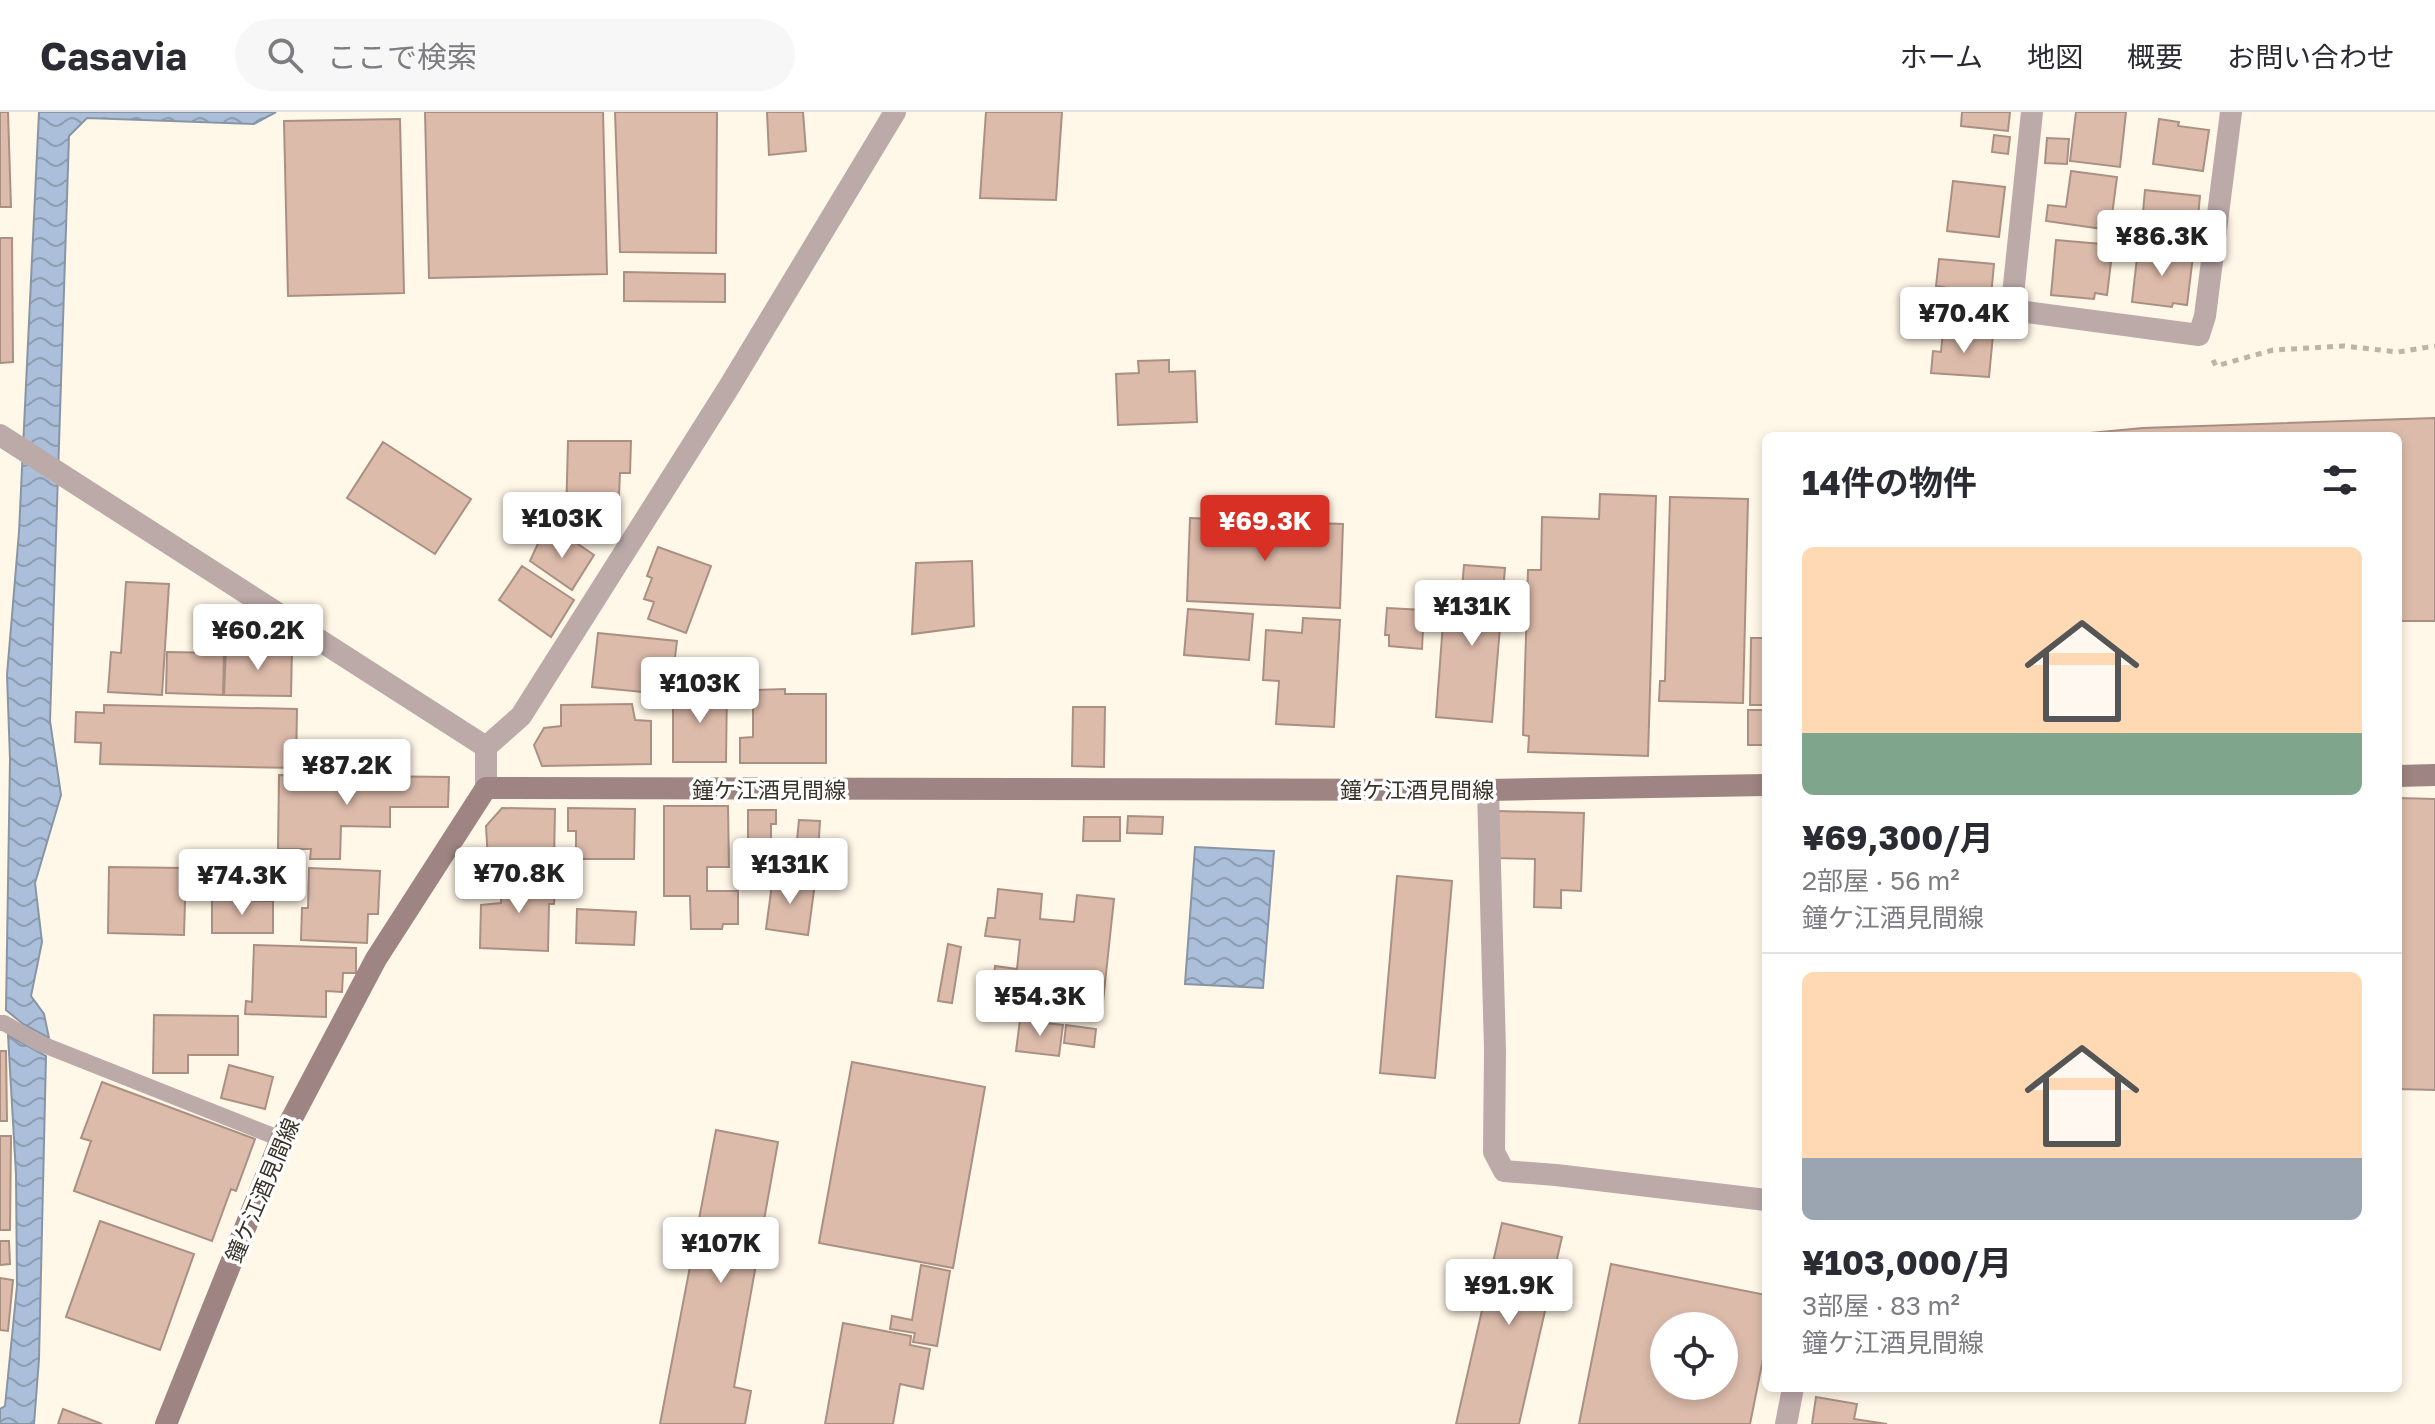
<!DOCTYPE html>
<html lang="ja">
<head>
<meta charset="utf-8">
<style>
  :root { --surface:#fff; --page:#f7f7f7; --text:#2b2b33; --muted:#7c7c81; --line:#e1e1e2; --accent:#d93025 }
  body { margin:0; font-family:"Golos Text","Noto Sans JP",sans-serif; background:var(--page); color:var(--text); height:100vh; display:flex; flex-direction:column; font-size:30px; white-space:nowrap }
  * { box-sizing:border-box; margin:0 }
  p { font-size:26px; color:var(--muted) }
  .icon { flex:none; width:44px; height:44px; fill:none; stroke:currentColor; stroke-width:2; stroke-linecap:round; stroke-linejoin:round }
  .map { position:relative; flex:1; overflow:hidden }
  .side { position:absolute; left:1762px; top:320px; width:640px; height:960px; display:flex; flex-direction:column; background:var(--surface); border-radius:12px; box-shadow:0 4px 12px #0003 }
  .side>* { flex:none }
  .tools { position:absolute; left:1650px; top:1200px; display:grid; gap:16px }
  .tools a { display:grid; place-items:center; width:88px; height:88px; border-radius:50%; background:var(--surface); box-shadow:0 4px 12px #0003; font-size:40px }
  .price { position:absolute; translate:-50% -68px; padding:0 18px; border-radius:8px; background:#fff; color:#222; font-size:26px; line-height:52px; filter:drop-shadow(0 2px 4px #0008) }
  .price::after { content:''; position:absolute; left:50%; top:48px; width:24px; height:18px; margin-left:-12px; background:inherit; clip-path:polygon(0 0,100% 0,50% 100%) }
  .price.on { background:var(--accent); color:#fff }
  ul { padding:0; list-style:none }
  li { display:grid; align-content:center; gap:16px; height:424px; padding:0 40px }
  li+li { border-top:2px solid var(--line) }
  li span { display:grid; place-items:center; height:248px; border-radius:12px; color:#555 }
  li>.icon { margin-inline-start:auto }
  span .icon { width:144px; height:144px; fill:#fffc; stroke-width:1 }
  li b { font-size:34px }
  h2 { display:flex; justify-content:space-between; align-items:center; height:96px; padding:0 40px; font-size:34px }
  header { display:flex; align-items:center; gap:48px; box-sizing:border-box; height:112px; padding:0 40px; background:var(--surface); border-bottom:2px solid var(--line) }
  header strong { font-size:38px }
  nav { display:flex; gap:44px; margin-inline-start:auto; font-size:28px }
  .search { width:560px; height:72px; background:var(--page); display:flex; align-items:center; gap:20px; box-sizing:border-box; padding:0 28px; border-radius:44px; color:var(--muted); font-size:30px }
  .map>svg:first-child { display:block }
  .water { fill:url(#water-waves); stroke:#8895a5; stroke-width:2 }
  .building { fill:#dcbbaa; stroke:#aa9083; stroke-width:2; fill-rule:evenodd }
  .lines { fill:none; stroke-linecap:round; stroke-linejoin:round }
  .path { stroke:#bcb5a7; stroke-width:5; stroke-dasharray:6 6; stroke-linecap:butt }
  .service { stroke:#bcaaa9; stroke-width:16 }
  .minor { stroke:#bcaaa9; stroke-width:22 }
  .tertiary { stroke:#bcaaa9; stroke-width:22 }
  .secondary { stroke:#9e8583; stroke-width:22 }
  .labels { text-anchor:middle; dominant-baseline:central; stroke-width:7; stroke-linejoin:round; paint-order:stroke }
  .street-label { font-size:22px; fill:#383329; stroke:#fff }
</style>
</head>
<body>
<header>
<strong>Casavia</strong>
<div class="search"><svg class="icon" aria-label="search" viewBox="0 0 24 24"><circle cx="10" cy="10" r="6"/><path d="M15 15l6 6"/></svg>ここで検索</div>
<nav><a>ホーム</a><a>地図</a><a>概要</a><a>お問い合わせ</a></nav>
</header>
<div class="map">
<svg width="2435" height="1312" viewBox="0 0 2435 1312">
  <defs>
    <pattern id="water-waves" width="16" height="10" patternUnits="userSpaceOnUse" patternTransform="scale(2)"><rect width="16" height="10" fill="#abbfda"/><path d="M0 5q4-4 8 0t8 0" fill="none" stroke="#8c9cb1"/></pattern>
  </defs>
  <rect width="100%" height="100%" fill="#fff7e7"/>
  <path class="water" d="M 39,0 L 276,0 L 254,12 L 87,6 L 69,24 L 50,609 L 61,683 L 35,771 L 42,830 L 31,884 L 44,902 L 49,926 L 23,912 L 6,898 L 10,647 L 7,563 L 19,420 Z
    M 1195,735 L 1274,739 L 1263,876 L 1185,872 Z
    M 8,923 L 46,944 L 39,1247 L 34,1312 L 0,1312 L 0,1297 L 5,1294 L 17,1174 L 16,1062 Z"/>
  <path class="building" d="M 0,0 L 8,0 L 11,95 L 0,95 Z
    M 425,0 L 603,0 L 607,162 L 429,166 Z
    M 615,0 L 717,0 L 716,141 L 620,140 Z
    M 767,0 L 803,0 L 806,39 L 769,43 Z
    M 986,0 L 1062,0 L 1056,88 L 980,86 Z
    M 1962,0 L 2010,0 L 2008,19 L 1961,14 Z
    M 2076,0 L 2126,0 L 2120,55 L 2070,49 Z
    M 400,7 L 404,181 L 288,184 L 284,9 Z
    M 2159,7 L 2179,10 L 2178,14 L 2209,18 L 2203,59 L 2153,52 Z
    M 1994,23 L 2010,25 L 2008,42 L 1992,40 Z
    M 2047,26 L 2069,27 L 2067,52 L 2045,51 Z
    M 2071,59 L 2117,65 L 2110,118 L 2046,109 L 2048,93 L 2066,95 Z
    M 1953,69 L 2005,75 L 1999,125 L 1947,119 Z
    M 2145,78 L 2200,84 L 2196,127 L 2141,122 Z
    M 0,126 L 12,126 L 13,250 L 0,251 Z
    M 2056,128 L 2113,133 L 2107,183 L 2095,181 L 2094,187 L 2051,183 Z
    M 2138,137 L 2193,144 L 2187,193 L 2173,191 L 2172,195 L 2132,190 Z
    M 1939,147 L 1994,152 L 1990,195 L 1942,190 L 1944,175 L 1936,174 Z
    M 624,160 L 725,162 L 725,190 L 624,189 Z
    M 1943,219 L 1993,223 L 1989,265 L 1931,261 L 1933,239 L 1941,240 Z
    M 1169,248 L 1169,260 L 1195,259 L 1197,310 L 1118,313 L 1116,262 L 1139,261 L 1138,249 Z
    M 2435,306 L 2435,509 L 2398,509 L 2398,324 L 2058,324 L 2143,316 Z
    M 568,329 L 631,329 L 630,361 L 620,361 L 618,407 L 566,406 Z
    M 383,330 L 471,387 L 435,442 L 347,386 Z
    M 1766,348 L 1766,593 L 1750,593 L 1751,526 L 1764,526 Z
    M 1600,382 L 1656,384 L 1648,644 L 1528,640 L 1529,624 L 1523,623 L 1528,458 L 1541,458 L 1542,405 L 1599,407 Z
    M 1670,385 L 1748,387 L 1743,591 L 1659,589 L 1660,569 L 1665,569 Z
    M 1190,406 L 1343,412 L 1340,496 L 1187,489 Z
    M 540,427 L 572,428 L 594,443 L 572,478 L 530,449 Z
    M 658,435 L 711,454 L 686,521 L 648,507 L 654,490 L 644,487 L 652,466 L 647,464 Z
    M 972,449 L 974,514 L 912,522 L 916,451 Z
    M 1464,453 L 1505,456 L 1492,610 L 1436,605 L 1443,511 L 1459,512 Z
    M 522,454 L 574,488 L 551,525 L 499,488 Z
    M 126,470 L 169,472 L 162,583 L 108,580 L 111,540 L 121,541 Z
    M 1387,496 L 1424,498 L 1422,537 L 1389,534 L 1389,523 L 1385,523 Z
    M 1188,497 L 1253,502 L 1249,548 L 1184,543 Z
    M 1303,506 L 1340,508 L 1334,615 L 1276,612 L 1279,569 L 1263,568 L 1266,518 L 1302,521 Z
    M 598,521 L 677,529 L 674,553 L 666,552 L 663,582 L 592,575 Z
    M 226,535 L 292,536 L 291,584 L 224,583 Z
    M 167,540 L 224,541 L 223,583 L 166,581 Z
    M 682,574 L 727,574 L 726,650 L 673,650 L 673,583 L 681,583 Z
    M 785,577 L 785,582 L 826,582 L 826,651 L 740,651 L 740,626 L 753,625 L 753,578 Z
    M 632,592 L 635,608 L 651,609 L 651,652 L 542,654 L 534,633 L 544,616 L 561,614 L 561,593 Z
    M 104,593 L 297,597 L 296,656 L 100,652 L 101,631 L 75,630 L 76,600 L 104,601 Z
    M 1073,595 L 1105,595 L 1104,655 L 1072,654 Z
    M 1748,598 L 1766,598 L 1766,633 L 1748,633 Z
    M 279,663 L 449,665 L 448,695 L 390,695 L 390,715 L 341,714 L 340,747 L 310,747 L 311,737 L 278,737 Z
    M 2398,686 L 2435,687 L 2435,978 L 2398,977 Z
    M 664,694 L 728,694 L 729,755 L 707,755 L 707,779 L 738,779 L 738,812 L 723,812 L 722,817 L 691,817 L 690,784 L 664,784 Z
    M 502,696 L 555,697 L 554,750 L 488,749 L 486,714 Z
    M 568,696 L 635,697 L 634,747 L 576,747 L 576,719 L 568,719 Z
    M 748,698 L 776,698 L 776,712 L 771,712 L 771,740 L 748,740 Z
    M 1497,699 L 1584,701 L 1581,779 L 1561,778 L 1561,796 L 1534,795 L 1535,747 L 1496,746 Z
    M 1128,704 L 1163,705 L 1162,722 L 1127,721 Z
    M 1084,705 L 1120,705 L 1120,729 L 1083,729 Z
    M 799,708 L 820,709 L 818,740 L 796,738 Z
    M 792,740 L 820,742 L 819,756 L 791,754 Z
    M 109,755 L 186,756 L 184,823 L 108,821 Z
    M 309,756 L 380,759 L 378,802 L 368,802 L 367,831 L 301,828 L 302,796 L 308,796 Z
    M 502,764 L 556,766 L 554,792 L 549,792 L 548,839 L 480,836 L 481,793 L 501,791 Z
    M 1397,764 L 1452,769 L 1435,966 L 1380,961 Z
    M 773,765 L 815,771 L 808,823 L 766,817 Z
    M 998,777 L 1042,782 L 1040,807 L 1074,810 L 1077,783 L 1114,787 L 1102,899 L 992,887 L 995,854 L 1017,857 L 1020,828 L 985,824 L 988,806 L 995,806 Z
    M 212,788 L 273,789 L 273,821 L 212,821 Z
    M 577,797 L 636,800 L 634,833 L 576,831 Z
    M 948,832 L 961,835 L 952,891 L 938,889 Z
    M 254,833 L 356,836 L 356,861 L 343,861 L 342,880 L 326,879 L 326,905 L 245,902 L 246,889 L 252,890 Z
    M 154,903 L 238,904 L 238,943 L 188,943 L 188,961 L 153,961 Z
    M 1020,908 L 1063,913 L 1059,944 L 1016,939 Z
    M 1066,913 L 1096,917 L 1094,935 L 1064,931 Z
    M 0,939 L 6,939 L 7,1009 L 0,1009 Z
    M 852,950 L 985,975 L 953,1156 L 819,1131 Z
    M 229,953 L 273,965 L 265,997 L 221,986 Z
    M 102,970 L 255,1027 L 236,1079 L 231,1077 L 212,1129 L 74,1079 L 91,1029 L 81,1026 Z
    M 716,1018 L 778,1030 L 734,1275 L 751,1279 L 745,1312 L 660,1312 Z
    M 0,1024 L 11,1024 L 10,1118 L 0,1118 Z
    M 100,1109 L 194,1142 L 160,1238 L 66,1205 Z
    M 1502,1111 L 1562,1125 L 1519,1312 L 1456,1312 Z
    M 0,1129 L 9,1129 L 10,1152 L 0,1153 Z
    M 1611,1152 L 1766,1183 L 1766,1232 L 1750,1312 L 1579,1312 ZM 1664,1214 L 1724,1214 L 1724,1274 L 1664,1274 Z
    M 921,1153 L 950,1159 L 937,1234 L 913,1230 L 915,1221 L 890,1217 L 892,1204 L 912,1208 Z
    M 0,1166 L 13,1168 L 8,1219 L 0,1218 Z
    M 843,1211 L 911,1224 L 910,1233 L 930,1237 L 923,1277 L 900,1272 L 893,1312 L 825,1312 Z
    M 1816,1285 L 1857,1292 L 1854,1307 L 1887,1312 L 1812,1312 Z
    M 63,1297 L 102,1312 L 58,1312 Z"/>
  <g class="lines">
    <path class="path" d="M 2213,248 L 2216,254 L 2273,238 L 2344,234 L 2398,240 L 2435,234"/>
    <path class="service" d="M 0,911 L 4,911 L 39,931 L 281,1027"/>
    <path class="minor" d="M 2032,0 L 2012,192 L 2019,199 L 2199,223 L 2205,204 L 2231,0
      M 486,676 L 486,635 L 521,604 L 729,275 L 895,0
      M 1488,678 L 1495,938 L 1494,1040 L 1504,1059 L 1556,1063 L 1766,1088
      M 1786,1312 L 1793,1276"/>
    <path class="tertiary" d="M 0,323 L 486,635"/>
    <path class="secondary" d="M 2398,664 L 2435,663
      M 166,1312 L 281,1027 L 376,847 L 486,676 L 1488,678 L 1766,673"/>
  </g>
  <g class="labels">
    <g class="street-label">
      <text x="769" y="677">鐘ケ江酒見間線</text>
      <text x="1417" y="677">鐘ケ江酒見間線</text>
      <text transform="translate(262 1078) rotate(-67)">鐘ケ江酒見間線</text>
    </g>
  </g>
</svg>
<div class="tools">
<a><svg class="icon" aria-label="locate" viewBox="0 0 24 24"><circle cx="12" cy="12" r="6"/><path d="M12 2v4M12 18v4M2 12h4M18 12h4"/></svg></a>
</div>
<b class="price" style="left:2162px;top:166px">¥86.3K</b>
<b class="price" style="left:1964px;top:243px">¥70.4K</b>
<b class="price" style="left:562px;top:448px">¥103K</b>
<b class="price on" style="left:1265px;top:451px">¥69.3K</b>
<b class="price" style="left:1472px;top:536px">¥131K</b>
<b class="price" style="left:258px;top:560px">¥60.2K</b>
<b class="price" style="left:700px;top:613px">¥103K</b>
<b class="price" style="left:347px;top:695px">¥87.2K</b>
<b class="price" style="left:790px;top:794px">¥131K</b>
<b class="price" style="left:519px;top:803px">¥70.8K</b>
<b class="price" style="left:242px;top:805px">¥74.3K</b>
<b class="price" style="left:1040px;top:926px">¥54.3K</b>
<b class="price" style="left:721px;top:1173px">¥107K</b>
<b class="price" style="left:1509px;top:1215px">¥91.9K</b>
<section class="side">
<h2>14件の物件<svg class="icon" aria-label="filters" viewBox="0 0 24 24"><path d="M4 7h16M4 17h16"/><circle cx="9" cy="7" r="2"/><circle cx="15" cy="17" r="2"/></svg></h2>
<ul>
<li><span style="background:linear-gradient(#ffd9b3 75%,#7fa58c 0)"><svg class="icon" aria-label="home" viewBox="0 0 24 24"><path d="M3 11l9-7 9 7M6 9v11h12V9"/></svg></span><div><b>¥69,300/月</b><p>2部屋 · 56 m²</p><p>鐘ケ江酒見間線</p></div></li>
<li><span style="background:linear-gradient(#ffd9b3 75%,#9aa5b1 0)"><svg class="icon" aria-label="home" viewBox="0 0 24 24"><path d="M3 11l9-7 9 7M6 9v11h12V9"/></svg></span><div><b>¥103,000/月</b><p>3部屋 · 83 m²</p><p>鐘ケ江酒見間線</p></div></li>
</ul>
</section>
</div>
</body>
</html>
